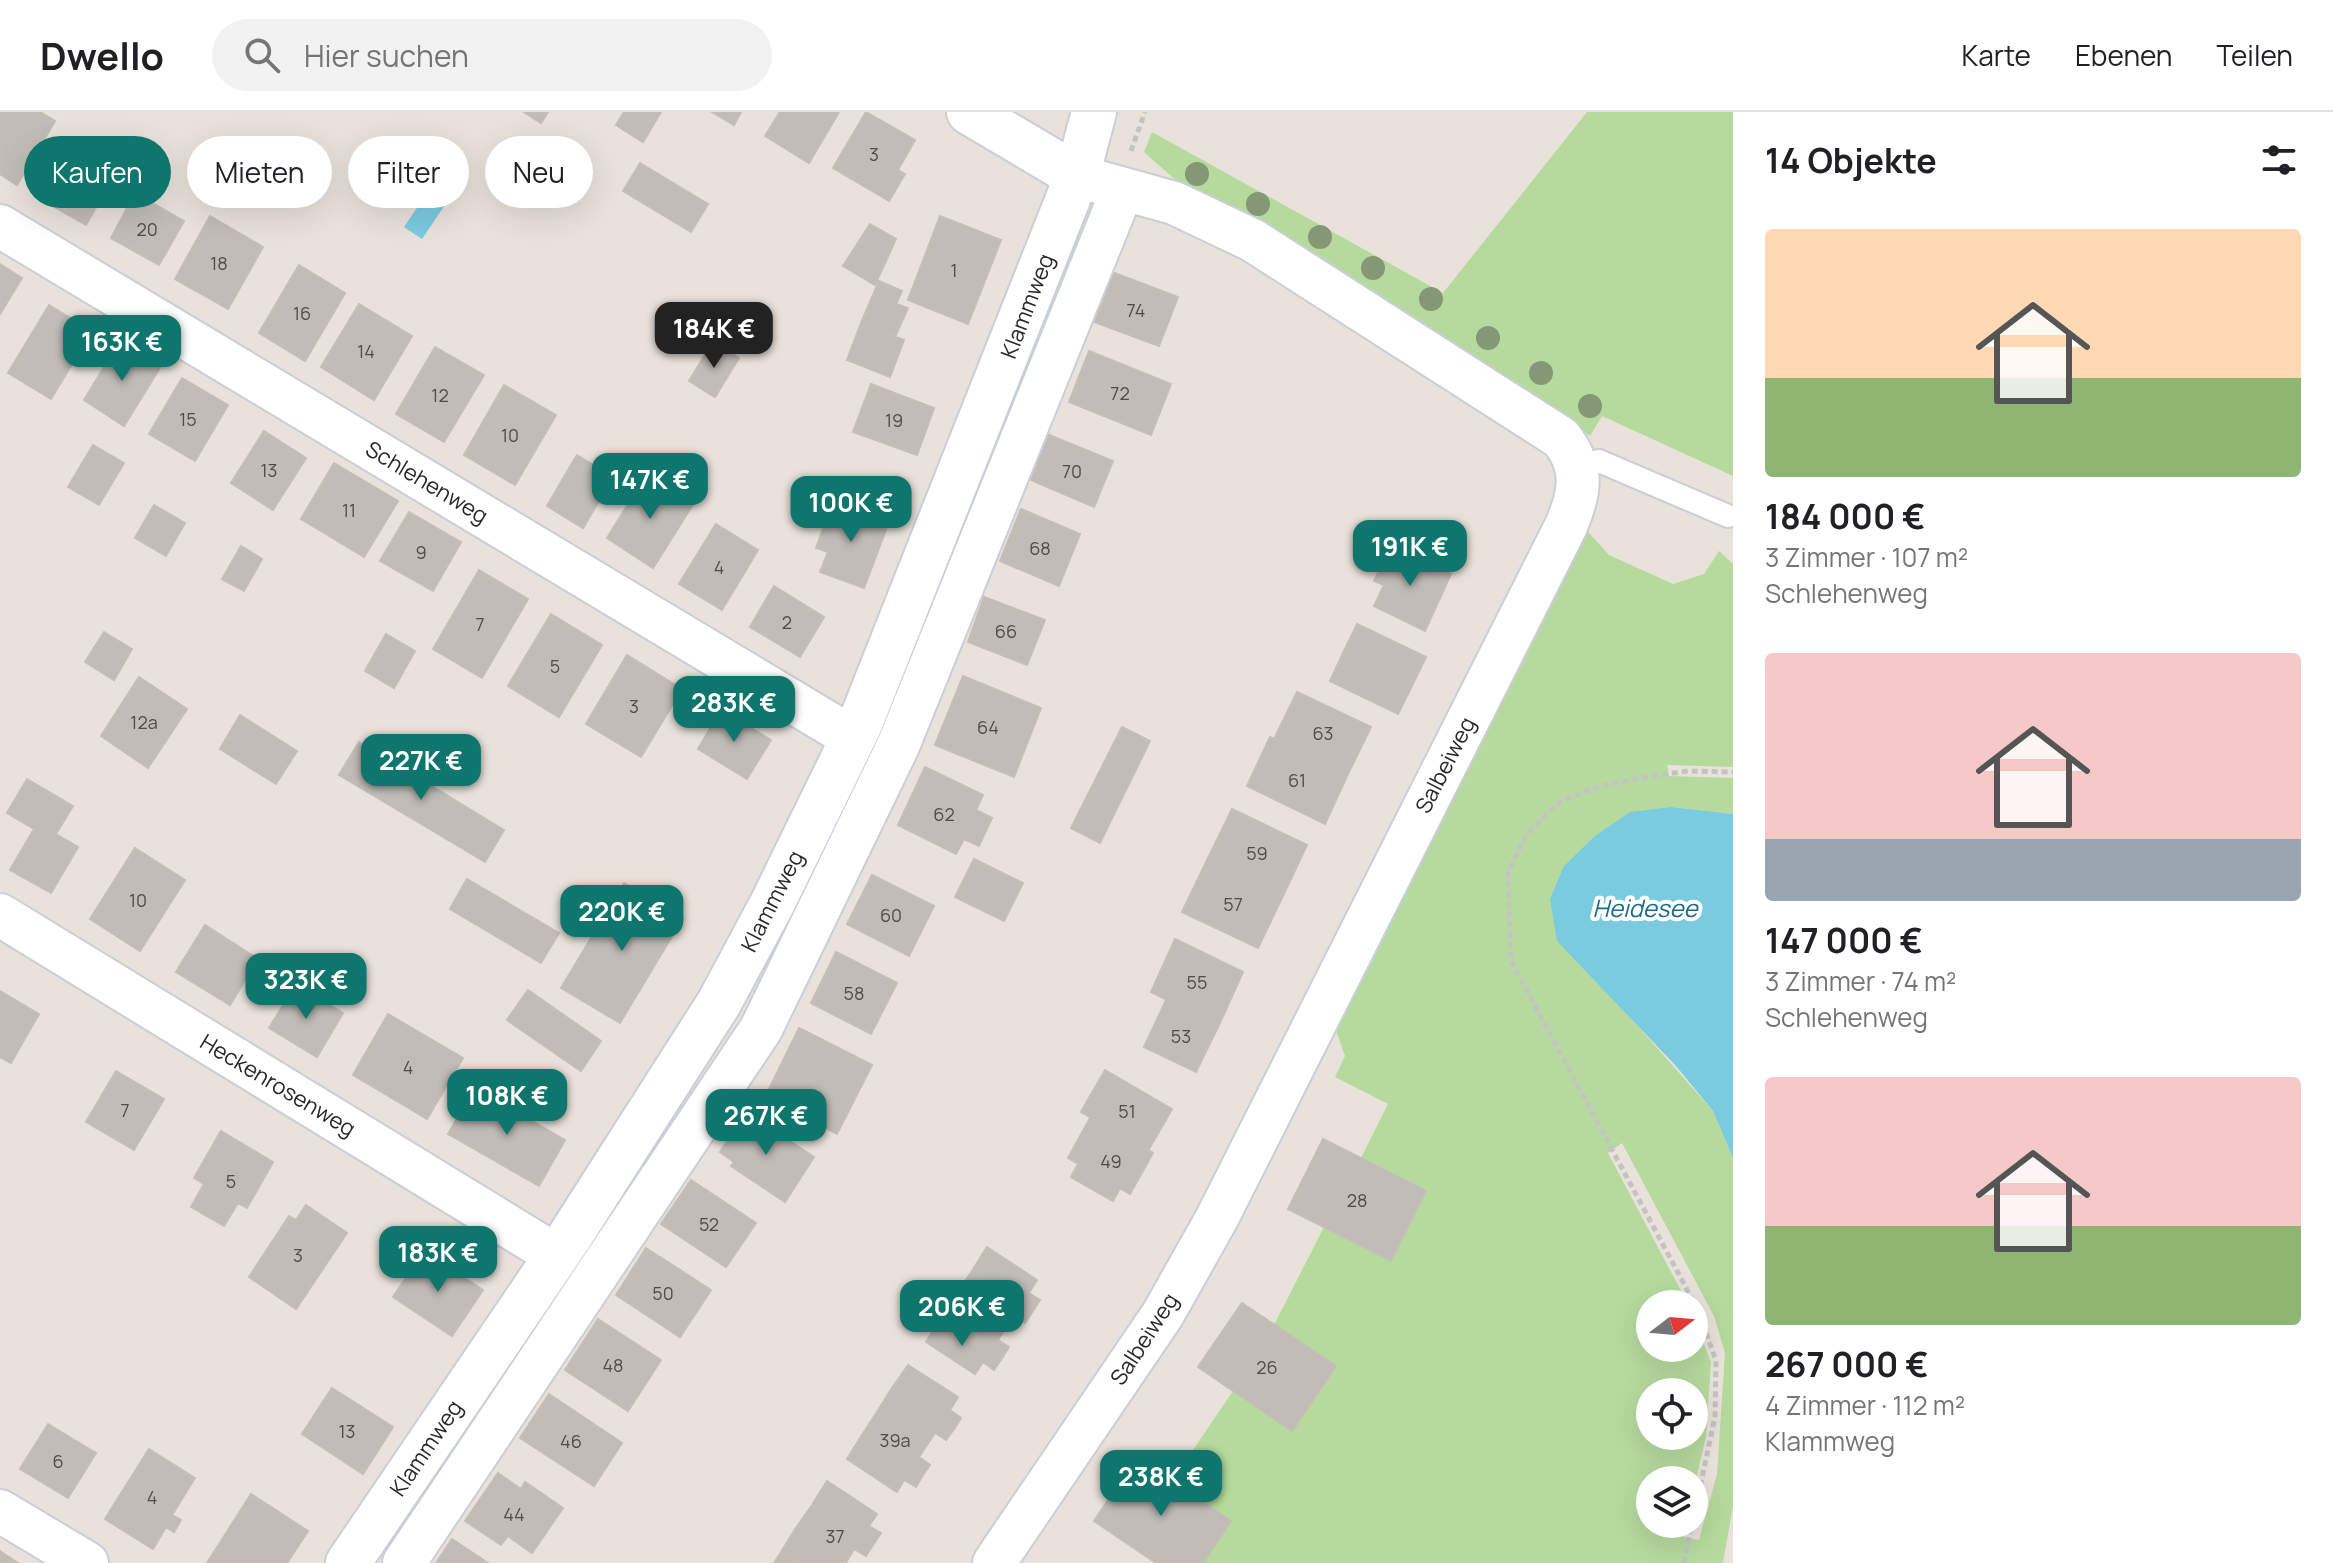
<!DOCTYPE html>
<html lang="de">
<head>
<meta charset="utf-8">
<style>
  :root { --surface:#fff; --page:#f2f2f2; --text:#202124; --muted:#757577; --line:#e0e0e0; --accent:#0f766e }
  body { margin:0; font-family:Manrope,sans-serif; background:var(--page); color:var(--text); height:100vh; display:flex; flex-direction:column; font-size:30px; white-space:nowrap }
  * { box-sizing:border-box; margin:0 }
  p { font-size:26px; color:var(--muted) }
  .icon { flex:none; width:44px; height:44px; fill:none; stroke:currentColor; stroke-width:2; stroke-linecap:round; stroke-linejoin:round }
  .map { position:relative; flex:1; overflow:hidden }
  .panel { display:flex; flex-direction:column; background:var(--surface); width:600px }
  .panel>* { flex:none }
  .banner { position:absolute; left:24px; top:24px; width:760px; height:72px; display:flex; gap:16px }
  .needle { width:52px; rotate:74deg }
  .tools { position:absolute; left:1636px; top:1178px; display:grid; gap:16px }
  .tools a { display:grid; place-items:center; width:72px; height:72px; border-radius:50%; background:var(--surface); box-shadow:0 8px 32px #0002; font-size:40px }
  .price { position:absolute; translate:-50% -68px; padding:0 18px; border-radius:16px; background:var(--accent); color:#fff; font-size:26px; line-height:52px; filter:drop-shadow(0 2px 4px #0008) }
  .price::after { content:''; position:absolute; left:50%; top:48px; width:24px; height:18px; margin-left:-12px; background:inherit; clip-path:polygon(0 0,100% 0,50% 100%) }
  .price.active { background:#222; color:#fff }
  ul { padding:0; list-style:none }
  li { display:grid; align-content:center; gap:16px; height:424px; padding:0 32px }
  li span { display:grid; place-items:center; height:248px; border-radius:8px; color:#555 }
  li>.icon { margin-inline-start:auto }
  span .icon { width:144px; height:144px; fill:#fffc; stroke-width:1 }
  li b { font-size:34px }
  h2 { display:flex; justify-content:space-between; align-items:center; height:96px; padding:0 32px; font-size:34px }
  .pill { padding:0 28px; border-radius:36px; background:var(--surface); box-shadow:0 8px 32px #0002; font-size:28px; line-height:72px }
  .pill.active { background:var(--accent); color:#fff }
  header { display:flex; align-items:center; gap:48px; box-sizing:border-box; height:112px; padding:0 40px; background:var(--surface); border-bottom:2px solid var(--line) }
  header strong { font-size:38px }
  nav { display:flex; gap:44px; margin-inline-start:auto; font-size:28px }
  .search { width:560px; height:72px; background:var(--page); display:flex; align-items:center; gap:20px; box-sizing:border-box; padding:0 28px; border-radius:44px; color:var(--muted); font-size:30px }
  main { display:flex; flex:1; min-height:0 }
  .map>svg:first-child { display:block }
  .green { fill:#b6da9e; fill-rule:evenodd }
  .water { fill:#7acbe0 }
  .building { fill:#c1bcb8; stroke:#c4beb5; stroke-width:2 }
  .lines { fill:none; stroke-linecap:round; stroke-linejoin:round }
  .service-casing { stroke:#caced8; stroke-width:26 }
  .minor-casing { stroke:#caced8; stroke-width:46 }
  .secondary-casing { stroke:#caced8; stroke-width:48 }
  .path { stroke:#c3c3c3; stroke-width:5; stroke-dasharray:6 4; stroke-linecap:butt }
  .service { stroke:#fff; stroke-width:22 }
  .minor { stroke:#fff; stroke-width:42 }
  .secondary { stroke:#fff; stroke-width:44 }
  .tree { fill:#849875 }
  .labels { text-anchor:middle; dominant-baseline:central; stroke-width:8; stroke-linejoin:round; paint-order:stroke }
  .number-label { font-size:18px; fill:#4e4d4c }
  .street-label { font-size:22px; fill:#282828; stroke:#fff }
  .water-label { font-size:24px; font-style:italic; fill:#1c6a88; stroke:#fff }
</style>
</head>
<body>
<header>
<strong>Dwello</strong>
<div class="search"><svg class="icon" aria-label="search" viewBox="0 0 24 24"><circle cx="10" cy="10" r="6"/><path d="M15 15l6 6"/></svg>Hier suchen</div>
<nav><a>Karte</a><a>Ebenen</a><a>Teilen</a></nav>
</header>
<main>
<div class="map">
<svg width="1733" height="1451" viewBox="0 0 1733 1451">
  <rect width="100%" height="100%" fill="#e9e2db"/>
  <path class="green" d="M 1587,0 L 1733,0 L 1733,364 L 1602,304 L 1590,324 L 1235,95 L 1179,71 L 1144,40 L 1152,20 L 1443,181 Z
    M 1582,413 L 1609,443 L 1673,472 L 1704,462 L 1719,439 L 1733,452 L 1733,655 L 1667,653 L 1669,664 L 1733,666 L 1733,702 L 1672,695 L 1627,902 L 1713,999 L 1733,1046 L 1733,1394 L 1723,1451 L 1203,1451 L 1172,1369 L 1233,1279 L 1292,1318 L 1336,1254 L 1274,1213 L 1324,1115 L 1391,1149 L 1426,1079 L 1361,1046 L 1388,992 L 1335,965 L 1345,944 L 1334,913 ZM 1622,1031 L 1714,1204 L 1725,1241 L 1717,1362 L 1699,1428 L 1683,1425 L 1686,1412 L 1650,1412 L 1650,1368 L 1694,1368 L 1694,1376 L 1706,1325 L 1711,1250 L 1694,1207 L 1694,1236 L 1650,1236 L 1650,1192 L 1688,1192 L 1608,1041 ZM 1650,1280 L 1694,1280 L 1694,1324 L 1650,1324 Z"/>
  <path class="water" d="M 429,78 L 447,90 L 422,127 L 404,115 Z
    M 1672,695 L 1733,702 L 1733,1046 L 1713,999 L 1676,954 L 1557,829 L 1550,787 L 1564,754 L 1595,724 L 1630,700 Z"/>
  <path class="building" d="M 0,0 L 40,0 L 55,9 L 17,73 L 0,62 Z
    M 524,0 L 548,0 L 541,11 Z
    M 624,0 L 661,0 L 643,30 L 616,13 Z
    M 712,0 L 741,0 L 734,13 Z
    M 780,0 L 839,0 L 809,51 L 765,24 Z
    M 866,0 L 915,28 L 898,58 L 905,62 L 889,89 L 833,56 Z
    M 66,30 L 117,59 L 86,113 L 35,84 Z
    M 640,51 L 708,92 L 691,120 L 623,79 Z
    M 135,81 L 184,109 L 159,153 L 111,126 Z
    M 210,104 L 263,135 L 228,197 L 175,167 Z
    M 940,104 L 1001,128 L 968,212 L 908,188 Z
    M 870,112 L 896,127 L 875,173 L 843,154 Z
    M 0,152 L 22,166 L 0,202 Z
    M 299,153 L 345,181 L 305,249 L 259,221 Z
    M 1112,160 L 1178,185 L 1159,234 L 1094,210 Z
    M 879,169 L 902,179 L 896,192 L 908,196 L 895,225 L 861,211 Z
    M 359,192 L 412,224 L 374,288 L 321,255 Z
    M 49,193 L 92,219 L 51,287 L 8,261 Z
    M 861,211 L 904,228 L 890,265 L 847,248 Z
    M 120,229 L 161,254 L 124,314 L 84,288 Z
    M 713,230 L 739,246 L 715,285 L 689,269 Z
    M 435,235 L 484,263 L 444,330 L 396,302 Z
    M 1089,239 L 1171,272 L 1151,323 L 1069,290 Z
    M 182,266 L 228,293 L 195,349 L 149,322 Z
    M 871,272 L 934,296 L 917,343 L 853,320 Z
    M 504,273 L 556,303 L 515,373 L 464,343 Z
    M 264,319 L 306,346 L 273,398 L 231,371 Z
    M 1049,323 L 1113,349 L 1094,395 L 1031,368 Z
    M 93,333 L 124,351 L 99,393 L 68,375 Z
    M 577,343 L 613,365 L 583,416 L 547,394 Z
    M 334,351 L 398,389 L 364,445 L 301,407 Z
    M 647,362 L 694,391 L 653,456 L 607,426 Z
    M 833,389 L 889,410 L 864,476 L 820,460 L 828,440 L 816,436 Z
    M 154,393 L 185,411 L 166,444 L 135,426 Z
    M 1021,397 L 1080,422 L 1059,474 L 1000,449 Z
    M 409,400 L 461,430 L 433,479 L 380,449 Z
    M 716,412 L 758,438 L 722,498 L 679,472 Z
    M 1391,433 L 1451,462 L 1425,519 L 1374,494 L 1384,473 L 1374,469 Z
    M 241,434 L 262,447 L 244,479 L 222,467 Z
    M 479,458 L 528,487 L 482,566 L 433,537 Z
    M 774,474 L 824,505 L 800,545 L 750,515 Z
    M 984,485 L 1045,508 L 1027,553 L 968,530 Z
    M 551,502 L 602,533 L 559,605 L 508,574 Z
    M 1357,512 L 1426,545 L 1412,574 L 1343,541 Z
    M 104,520 L 132,537 L 114,568 L 85,550 Z
    M 386,522 L 415,539 L 394,576 L 365,559 Z
    M 1343,541 L 1412,574 L 1398,602 L 1330,569 Z
    M 627,543 L 682,577 L 641,645 L 586,612 Z
    M 963,564 L 1041,596 L 1014,665 L 935,633 Z
    M 139,565 L 187,597 L 148,656 L 101,624 Z
    M 1297,580 L 1371,615 L 1348,662 L 1274,627 Z
    M 721,598 L 771,628 L 747,667 L 698,637 Z
    M 240,603 L 297,639 L 276,672 L 220,637 Z
    M 1122,615 L 1150,629 L 1100,731 L 1071,716 Z
    M 1270,625 L 1348,662 L 1325,712 L 1247,674 Z
    M 359,630 L 504,718 L 485,750 L 339,663 Z
    M 925,655 L 983,683 L 976,698 L 992,706 L 979,734 L 964,727 L 956,742 L 898,713 Z
    M 27,667 L 73,694 L 56,722 L 78,735 L 51,781 L 10,758 L 34,717 L 7,701 Z
    M 1232,697 L 1307,733 L 1283,784 L 1207,748 Z
    M 135,736 L 185,768 L 140,839 L 90,807 Z
    M 974,747 L 1023,771 L 1004,809 L 955,785 Z
    M 1207,748 L 1283,784 L 1258,836 L 1182,800 Z
    M 872,763 L 934,794 L 909,844 L 847,812 Z
    M 467,767 L 559,821 L 541,851 L 450,797 Z
    M 624,771 L 683,806 L 620,911 L 561,876 Z
    M 205,813 L 258,847 L 230,893 L 176,860 Z
    M 1175,827 L 1243,860 L 1219,913 L 1151,880 Z
    M 836,840 L 897,871 L 871,922 L 811,891 Z
    M 296,872 L 343,901 L 317,945 L 269,916 Z
    M 528,878 L 601,929 L 581,959 L 507,908 Z
    M 0,879 L 39,902 L 11,951 L 0,945 Z
    M 1166,888 L 1219,913 L 1196,960 L 1144,935 Z
    M 388,902 L 463,946 L 427,1007 L 353,963 Z
    M 799,916 L 872,953 L 837,1022 L 765,985 Z
    M 1105,958 L 1172,997 L 1148,1039 L 1081,1000 Z
    M 116,959 L 164,987 L 134,1038 L 86,1010 Z
    M 475,976 L 565,1028 L 539,1074 L 448,1022 Z
    M 746,1000 L 814,1045 L 785,1090 L 731,1054 L 734,1050 L 720,1040 Z
    M 1090,1006 L 1153,1041 L 1130,1082 L 1120,1076 L 1113,1089 L 1071,1065 L 1078,1052 L 1068,1046 Z
    M 221,1019 L 273,1050 L 247,1096 L 238,1091 L 224,1114 L 191,1095 L 204,1072 L 194,1066 Z
    M 1323,1027 L 1426,1079 L 1391,1149 L 1288,1097 Z
    M 691,1068 L 756,1111 L 726,1155 L 661,1112 Z
    M 306,1093 L 347,1121 L 296,1197 L 249,1165 L 289,1104 L 296,1108 Z
    M 987,1135 L 1037,1168 L 1029,1181 L 1040,1188 L 1033,1199 L 972,1159 Z
    M 646,1136 L 711,1178 L 680,1225 L 616,1183 Z
    M 424,1139 L 483,1178 L 452,1224 L 393,1185 Z
    M 972,1159 L 1033,1199 L 1025,1211 L 1013,1204 L 1006,1215 L 956,1182 Z
    M 956,1182 L 1006,1215 L 998,1228 L 1009,1235 L 1002,1246 L 941,1206 Z
    M 1242,1191 L 1336,1254 L 1292,1319 L 1198,1255 Z
    M 941,1206 L 1002,1246 L 994,1258 L 983,1250 L 975,1262 L 926,1230 Z
    M 598,1207 L 661,1248 L 628,1299 L 565,1258 Z
    M 908,1253 L 958,1285 L 950,1298 L 961,1306 L 954,1317 L 892,1276 Z
    M 332,1276 L 393,1315 L 363,1362 L 302,1322 Z
    M 892,1276 L 954,1317 L 946,1328 L 935,1321 L 927,1333 L 877,1300 Z
    M 549,1282 L 622,1331 L 594,1374 L 520,1326 Z
    M 877,1300 L 927,1333 L 919,1345 L 930,1353 L 923,1363 L 862,1323 Z
    M 48,1312 L 96,1341 L 68,1386 L 20,1357 Z
    M 862,1323 L 923,1363 L 916,1375 L 904,1368 L 897,1380 L 847,1347 Z
    M 149,1337 L 195,1366 L 172,1403 L 181,1408 L 174,1420 L 166,1415 L 153,1437 L 105,1407 Z
    M 1137,1345 L 1231,1409 L 1203,1451 L 1156,1451 L 1094,1409 Z
    M 498,1361 L 521,1377 L 525,1370 L 563,1396 L 532,1441 L 508,1424 L 501,1433 L 465,1409 Z
    M 827,1369 L 877,1402 L 869,1414 L 881,1421 L 873,1433 L 812,1393 Z
    M 251,1382 L 308,1419 L 287,1451 L 207,1451 Z
    M 812,1393 L 873,1433 L 866,1444 L 854,1437 L 847,1449 L 796,1416 Z
    M 796,1416 L 847,1449 L 845,1451 L 799,1451 L 781,1440 Z
    M 452,1427 L 488,1451 L 436,1451 Z
    M 0,1439 L 18,1451 L 0,1451 Z
    M 781,1440 L 799,1451 L 774,1451 Z"/>
  <g class="lines">
    <g class="service-casing">
      <path id="service" d="M 1578,354 L 1599,349 L 1728,404"/>
    </g>
    <g class="minor-casing">
      <path id="minor" d="M 0,114 L 853,626
        M 0,803 L 557,1144
        M 0,1399 L 87,1451
        M 404,1451 L 761,917 L 898,634 L 1122,79
        M 994,1451 L 1163,1202 L 1217,1106 L 1566,414 C 1580,381 1585,356 1561,326 L 1252,128 L 1174,91 L 1077,64"/>
    </g>
    <g class="secondary-casing">
      <path id="secondary" d="M 969,0 L 1077,64
        M 348,1451 L 570,1124 L 719,891 L 772,792 L 859,614 L 1077,64 L 1094,0"/>
    </g>
    <path class="path" d="M 1131,39 L 1145,0
      M 1694,1403 L 1715,1305 L 1716,1249 L 1698,1198 L 1511,849 L 1508,761 L 1526,723 L 1559,690 L 1604,673 L 1646,665 L 1688,659 L 1733,660
      M 1684,1451 L 1692,1412"/>
    <use href="#service" class="service"/>
    <use href="#minor" class="minor"/>
    <use href="#secondary" class="secondary"/>
  </g>
  <g class="tree">
    <circle cx="1197" cy="62" r="12"/>
    <circle cx="1258" cy="92" r="12"/>
    <circle cx="1320" cy="125" r="12"/>
    <circle cx="1373" cy="156" r="12"/>
    <circle cx="1431" cy="187" r="12"/>
    <circle cx="1488" cy="226" r="12"/>
    <circle cx="1541" cy="261" r="12"/>
    <circle cx="1590" cy="294" r="12"/>
  </g>
  <g class="labels">
    <g class="number-label">
      <text x="874" y="42">3</text>
      <text x="147" y="117">20</text>
      <text x="219" y="151">18</text>
      <text x="954" y="158">1</text>
      <text x="1136" y="198">74</text>
      <text x="302" y="201">16</text>
      <text x="366" y="239">14</text>
      <text x="1120" y="281">72</text>
      <text x="440" y="283">12</text>
      <text x="188" y="307">15</text>
      <text x="894" y="308">19</text>
      <text x="510" y="323">10</text>
      <text x="269" y="358">13</text>
      <text x="1072" y="359">70</text>
      <text x="349" y="398">11</text>
      <text x="1040" y="436">68</text>
      <text x="421" y="440">9</text>
      <text x="719" y="455">4</text>
      <text x="787" y="510">2</text>
      <text x="480" y="512">7</text>
      <text x="1006" y="519">66</text>
      <text x="555" y="554">5</text>
      <text x="634" y="594">3</text>
      <text x="144" y="610">12a</text>
      <text x="988" y="615">64</text>
      <text x="1323" y="621">63</text>
      <text x="1297" y="668">61</text>
      <text x="944" y="702">62</text>
      <text x="1257" y="741">59</text>
      <text x="138" y="788">10</text>
      <text x="1233" y="792">57</text>
      <text x="891" y="803">60</text>
      <text x="1197" y="870">55</text>
      <text x="854" y="881">58</text>
      <text x="1181" y="924">53</text>
      <text x="408" y="955">4</text>
      <text x="125" y="998">7</text>
      <text x="1127" y="999">51</text>
      <text x="1111" y="1049">49</text>
      <text x="231" y="1069">5</text>
      <text x="1357" y="1088">28</text>
      <text x="709" y="1112">52</text>
      <text x="298" y="1143">3</text>
      <text x="663" y="1181">50</text>
      <text x="613" y="1253">48</text>
      <text x="1267" y="1255">26</text>
      <text x="347" y="1319">13</text>
      <text x="895" y="1328">39a</text>
      <text x="571" y="1329">46</text>
      <text x="58" y="1349">6</text>
      <text x="152" y="1385">4</text>
      <text x="514" y="1402">44</text>
      <text x="835" y="1424">37</text>
    </g>
    <g class="street-label">
      <text transform="translate(1027 194) rotate(-69)">Klammweg</text>
      <text transform="translate(427 370) rotate(31)">Schlehenweg</text>
      <text transform="translate(1445 653) rotate(-63)">Salbeiweg</text>
      <text transform="translate(772 789) rotate(-63)">Klammweg</text>
      <text transform="translate(278 973) rotate(31)">Heckenrosenweg</text>
      <text transform="translate(1144 1227) rotate(-57)">Salbeiweg</text>
      <text transform="translate(426 1336) rotate(-56)">Klammweg</text>
    </g>
    <g class="water-label">
      <text x="1645" y="795">Heidesee</text>
    </g>
  </g>
</svg>
<div class="tools">
<a><svg class="needle" viewBox="-14 -14 28 28"><path d="M0-13l5 13h-10z" fill="#e53935"/><path d="M0 13l5-13h-10z" fill="#757577"/></svg></a>
<a><svg class="icon" aria-label="locate" viewBox="0 0 24 24"><circle cx="12" cy="12" r="6"/><path d="M12 2v4M12 18v4M2 12h4M18 12h4"/></svg></a>
<a><svg class="icon" aria-label="layers" viewBox="0 0 24 24"><path d="M12 4l9 5-9 5-9-5zM3 14l9 5 9-5"/></svg></a>
</div>
<b class="price active" style="left:714px;top:258px">184K €</b>
<b class="price" style="left:122px;top:271px">163K €</b>
<b class="price" style="left:650px;top:409px">147K €</b>
<b class="price" style="left:851px;top:432px">100K €</b>
<b class="price" style="left:1410px;top:476px">191K €</b>
<b class="price" style="left:734px;top:632px">283K €</b>
<b class="price" style="left:421px;top:690px">227K €</b>
<b class="price" style="left:622px;top:841px">220K €</b>
<b class="price" style="left:306px;top:909px">323K €</b>
<b class="price" style="left:507px;top:1025px">108K €</b>
<b class="price" style="left:766px;top:1045px">267K €</b>
<b class="price" style="left:438px;top:1182px">183K €</b>
<b class="price" style="left:962px;top:1236px">206K €</b>
<b class="price" style="left:1161px;top:1406px">238K €</b>
<div class="banner">
<a class="pill active">Kaufen</a>
<a class="pill">Mieten</a>
<a class="pill">Filter</a>
<a class="pill">Neu</a>
</div>
</div>
<section class="panel">
<h2>14 Objekte<svg class="icon" aria-label="filters" viewBox="0 0 24 24"><path d="M4 7h16M4 17h16"/><circle cx="9" cy="7" r="2"/><circle cx="15" cy="17" r="2"/></svg></h2>
<ul>
<li><span style="background:linear-gradient(#ffd9b3 60%,#8fb573 0)"><svg class="icon" aria-label="home" viewBox="0 0 24 24"><path d="M3 11l9-7 9 7M6 9v11h12V9"/></svg></span><div><b>184 000 €</b><p>3 Zimmer · 107 m²</p><p>Schlehenweg</p></div></li>
<li><span style="background:linear-gradient(#f6c9c9 75%,#9aa5b1 0)"><svg class="icon" aria-label="home" viewBox="0 0 24 24"><path d="M3 11l9-7 9 7M6 9v11h12V9"/></svg></span><div><b>147 000 €</b><p>3 Zimmer · 74 m²</p><p>Schlehenweg</p></div></li>
<li><span style="background:linear-gradient(#f6c9c9 60%,#8fb573 0)"><svg class="icon" aria-label="home" viewBox="0 0 24 24"><path d="M3 11l9-7 9 7M6 9v11h12V9"/></svg></span><div><b>267 000 €</b><p>4 Zimmer · 112 m²</p><p>Klammweg</p></div></li>
</ul>
</section>
</main>
</body>
</html>
